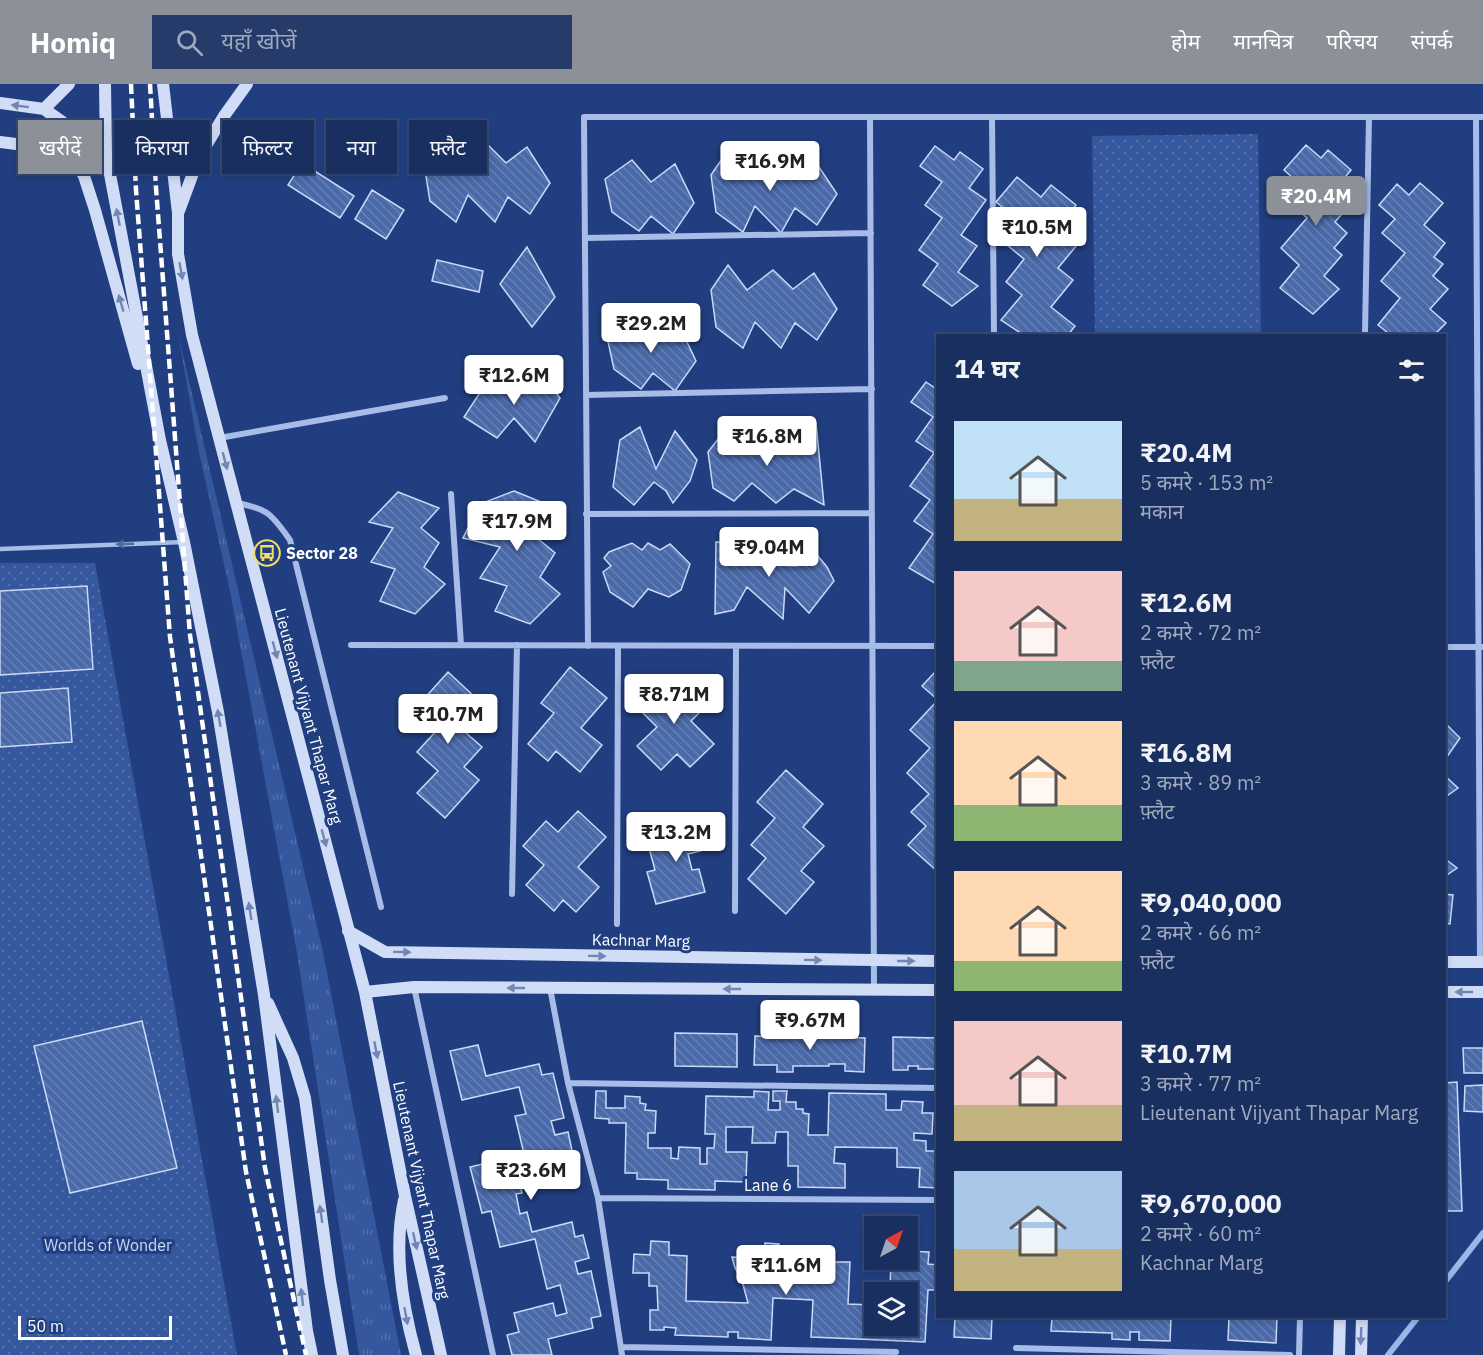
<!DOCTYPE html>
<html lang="hi">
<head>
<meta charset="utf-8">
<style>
  :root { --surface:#192f60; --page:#263b69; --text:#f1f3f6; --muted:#9fa9bd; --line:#374a75; --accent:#8c9099 }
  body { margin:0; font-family:"IBM Plex Sans","Noto Sans Devanagari",sans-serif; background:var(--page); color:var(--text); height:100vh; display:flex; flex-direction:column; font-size:22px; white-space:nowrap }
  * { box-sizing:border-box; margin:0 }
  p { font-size:20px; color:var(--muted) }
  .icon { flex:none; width:33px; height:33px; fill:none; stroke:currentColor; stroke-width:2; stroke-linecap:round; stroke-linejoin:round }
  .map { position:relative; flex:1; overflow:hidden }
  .drawer { position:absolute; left:936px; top:250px; width:510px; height:984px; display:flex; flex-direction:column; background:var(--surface); border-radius:0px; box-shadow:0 3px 9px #0003,0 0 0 2px var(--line) }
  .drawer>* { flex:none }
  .guide { position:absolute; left:18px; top:36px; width:570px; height:54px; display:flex; gap:12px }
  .needle { width:39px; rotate:40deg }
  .tools { position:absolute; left:864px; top:1132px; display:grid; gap:12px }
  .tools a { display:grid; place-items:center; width:54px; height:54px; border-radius:0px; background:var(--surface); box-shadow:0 3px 9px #0003,0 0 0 2px var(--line); font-size:30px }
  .scale { position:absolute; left:18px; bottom:15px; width:154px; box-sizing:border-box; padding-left:6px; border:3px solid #fff; border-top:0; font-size:16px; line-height:21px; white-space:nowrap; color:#fff; -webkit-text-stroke:4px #213f80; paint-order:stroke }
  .price { position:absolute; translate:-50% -51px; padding:0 14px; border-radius:6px; background:#fff; color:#222; font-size:20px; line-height:39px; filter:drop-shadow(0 2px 3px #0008) }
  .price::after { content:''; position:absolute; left:50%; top:36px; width:18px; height:14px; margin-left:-9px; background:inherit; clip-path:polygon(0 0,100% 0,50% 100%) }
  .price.on { background:var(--accent); color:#fff }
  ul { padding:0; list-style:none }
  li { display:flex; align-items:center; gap:18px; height:150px; padding:0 18px }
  li span { display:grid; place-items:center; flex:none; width:168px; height:120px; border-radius:0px; color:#555 }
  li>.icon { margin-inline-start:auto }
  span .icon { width:72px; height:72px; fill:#fffc; stroke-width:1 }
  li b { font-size:26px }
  h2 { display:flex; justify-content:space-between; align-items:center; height:72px; padding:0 18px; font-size:26px }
  .pill { padding:0 21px; border-radius:0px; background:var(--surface); box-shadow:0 3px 9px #0003,0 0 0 2px var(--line); font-size:21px; line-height:54px }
  .pill.on { background:var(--accent); color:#fff }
  header { display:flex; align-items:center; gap:36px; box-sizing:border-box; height:84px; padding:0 30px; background:var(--accent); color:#fff }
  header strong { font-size:28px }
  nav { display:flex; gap:33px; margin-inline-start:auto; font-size:21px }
  .search { width:420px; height:54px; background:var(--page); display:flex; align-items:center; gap:15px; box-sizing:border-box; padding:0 21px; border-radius:0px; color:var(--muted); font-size:22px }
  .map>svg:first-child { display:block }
  .grass { fill:url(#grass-tufts) }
  .park { fill:url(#park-dots) }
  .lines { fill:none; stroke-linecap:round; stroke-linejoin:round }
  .stream { stroke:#9bb6e9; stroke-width:6 }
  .building { fill:url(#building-back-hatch); stroke:#cad9f6; stroke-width:1.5 }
  .lane { stroke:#a7bce7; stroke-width:4.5 }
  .street { stroke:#a7bce7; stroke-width:6 }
  .secondary { stroke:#d1ddf6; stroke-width:12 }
  .rail { stroke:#fff; stroke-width:4.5; stroke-dasharray:10 4.5; stroke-linecap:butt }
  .oneway { fill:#7086b5 }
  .oneway2 { fill:#506ba4 }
  .labels { text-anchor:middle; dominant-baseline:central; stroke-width:6; stroke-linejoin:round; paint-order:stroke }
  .poi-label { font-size:16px; font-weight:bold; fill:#fff; stroke:#213f80; text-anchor:start }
  .street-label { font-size:16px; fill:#fff; stroke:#213f80 }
  .park-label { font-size:16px; fill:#cad9f6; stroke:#213f80 }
</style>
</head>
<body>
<header>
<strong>Homiq</strong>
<div class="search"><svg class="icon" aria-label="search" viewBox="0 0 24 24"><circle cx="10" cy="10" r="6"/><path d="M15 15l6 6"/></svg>यहाँ खोजें</div>
<nav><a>होम</a><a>मानचित्र</a><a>परिचय</a><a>संपर्क</a></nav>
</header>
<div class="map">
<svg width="1483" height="1271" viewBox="0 0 1483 1271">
  <defs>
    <pattern id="grass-tufts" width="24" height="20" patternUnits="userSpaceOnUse" patternTransform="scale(1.5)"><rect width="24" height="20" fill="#35579e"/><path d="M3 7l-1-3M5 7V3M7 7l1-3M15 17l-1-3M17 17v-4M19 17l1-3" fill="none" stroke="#5370ad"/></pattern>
    <pattern id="park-dots" width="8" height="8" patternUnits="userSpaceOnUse" patternTransform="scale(1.5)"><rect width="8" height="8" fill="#35579e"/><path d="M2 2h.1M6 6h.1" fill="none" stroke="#5370ad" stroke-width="1.8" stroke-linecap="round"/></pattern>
    <pattern id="building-back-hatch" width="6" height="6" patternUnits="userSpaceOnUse" patternTransform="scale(1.5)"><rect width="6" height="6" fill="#4a69a9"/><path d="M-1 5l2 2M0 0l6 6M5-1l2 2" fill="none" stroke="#6580b6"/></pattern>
  </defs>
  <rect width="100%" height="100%" fill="#213f80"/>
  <path class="grass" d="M 178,250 L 323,868 L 401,1271 L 359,1271 L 297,869 L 230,507 L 199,368 Z"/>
  <path class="park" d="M 1258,50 L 1261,252 L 1095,252 L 1092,52 Z
    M 0,479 L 95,479 L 237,1271 L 0,1271 Z"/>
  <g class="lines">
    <path class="stream" d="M 1444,1199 L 1483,1149
      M 1388,1271 L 1418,1233"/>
  </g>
  <path class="building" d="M 441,55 L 460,79 L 486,59 L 506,79 L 527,63 L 550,99 L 530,130 L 508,113 L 495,138 L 468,111 L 456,138 L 430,117 L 424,80 Z
    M 1306,61 L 1321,74 L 1328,66 L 1351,86 L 1336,104 L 1352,118 L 1335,138 L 1347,149 L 1334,164 L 1342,171 L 1324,192 L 1339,205 L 1313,230 L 1280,204 L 1299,181 L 1281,164 L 1307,134 L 1289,118 L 1303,103 L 1284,86 Z
    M 935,62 L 954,76 L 960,68 L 983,85 L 969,104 L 986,116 L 961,151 L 977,162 L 958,188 L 978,202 L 952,222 L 923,201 L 938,180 L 919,166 L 942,134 L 925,121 L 942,98 L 920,82 Z
    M 728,66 L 746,91 L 773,70 L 793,90 L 813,74 L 837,110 L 817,141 L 795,124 L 781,149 L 755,122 L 743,148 L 716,128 L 711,91 Z
    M 632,76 L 651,98 L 675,80 L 694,119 L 673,150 L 651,132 L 639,147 L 612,128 L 605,95 Z
    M 302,79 L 354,112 L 340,134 L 288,101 Z
    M 1017,93 L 1041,113 L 1051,101 L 1076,121 L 1057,145 L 1077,161 L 1058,184 L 1073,196 L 1051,223 L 1075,242 L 1067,252 L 1025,252 L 1001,236 L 1022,211 L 1006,198 L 1024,175 L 996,152 L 1012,131 L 996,118 Z
    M 1420,99 L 1443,119 L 1424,141 L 1445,159 L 1434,173 L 1443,180 L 1433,192 L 1448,205 L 1430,225 L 1446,239 L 1433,252 L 1392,252 L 1378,241 L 1400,214 L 1381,197 L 1405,169 L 1382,149 L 1395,135 L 1379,121 L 1397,100 L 1409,111 Z
    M 372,106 L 404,126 L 386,155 L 355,135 Z
    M 527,163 L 555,213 L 532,243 L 500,200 Z
    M 437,176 L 483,187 L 479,208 L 432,197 Z
    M 728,181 L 747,206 L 773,186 L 793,205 L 814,189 L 837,225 L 817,256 L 795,239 L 781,264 L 755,238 L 743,264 L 716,243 L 711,206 Z
    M 634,234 L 653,255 L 677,237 L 696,277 L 675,307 L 653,289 L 641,305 L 614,285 L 607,253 Z
    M 539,286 L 560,314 L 535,358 L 514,334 L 497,354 L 464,333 L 494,287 L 514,314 Z
    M 926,298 L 938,306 L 938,501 L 909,484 L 933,450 L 914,437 L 930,416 L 910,402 L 934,369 L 916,357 L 933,333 L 911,318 Z
    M 816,339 L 824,421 L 794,405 L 776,419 L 752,399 L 734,417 L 713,404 L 708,368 L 729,341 L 744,367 L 770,347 L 790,367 Z
    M 640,343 L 656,385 L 675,347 L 697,376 L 690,397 L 673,419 L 666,407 L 654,398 L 634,421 L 613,403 L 620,356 Z
    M 514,407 L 561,426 L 537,454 L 555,469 L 540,493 L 560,510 L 530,540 L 495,527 L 507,502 L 480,494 L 500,463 L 463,454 L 480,420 Z
    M 398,408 L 439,424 L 421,444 L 439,459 L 424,483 L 445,500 L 415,530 L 380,517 L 395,485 L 371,478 L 393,444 L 369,438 Z
    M 716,458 L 734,459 L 734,473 L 752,473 L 753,460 L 778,461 L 778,481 L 796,482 L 807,459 L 827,483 L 834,497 L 809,529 L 785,504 L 783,535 L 747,503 L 734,526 L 715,530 Z
    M 632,459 L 642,466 L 648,459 L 660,466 L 670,460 L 690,480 L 681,506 L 669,513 L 648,505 L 633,523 L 610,508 L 603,488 L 611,482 L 604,474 L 609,468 Z
    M 87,502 L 93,585 L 0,591 L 0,507 Z
    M 570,583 L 607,614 L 581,644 L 602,661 L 580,688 L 556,667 L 548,677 L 528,660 L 554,629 L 541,619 Z
    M 448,588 L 478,616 L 456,640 L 482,663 L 464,683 L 479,696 L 445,734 L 417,709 L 438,687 L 417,668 L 437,646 L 414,626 Z
    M 935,588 L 938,591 L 938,616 L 922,602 Z
    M 671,592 L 683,604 L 688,599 L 709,619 L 691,637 L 714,660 L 690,683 L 677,670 L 661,686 L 637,662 L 657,643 L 638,624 Z
    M 68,604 L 72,658 L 0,663 L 0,609 Z
    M 938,616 L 938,788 L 908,761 L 926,742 L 911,728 L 929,710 L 907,689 L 930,664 L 910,646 Z
    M 1444,638 L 1460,654 L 1444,677 Z
    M 786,686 L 823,720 L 803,743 L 824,762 L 801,787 L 814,798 L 786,830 L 748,795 L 766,774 L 751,761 L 775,734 L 757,718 Z
    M 1444,691 L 1458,704 L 1444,714 Z
    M 578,727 L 606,753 L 578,783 L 599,803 L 576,828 L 563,816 L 554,827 L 526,801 L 544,781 L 523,762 L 546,737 L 558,748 Z
    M 701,739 L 708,765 L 688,770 L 692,786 L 699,785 L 705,808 L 656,820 L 647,788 L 655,786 L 646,753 Z
    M 1444,774 L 1457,784 L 1444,793 Z
    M 1444,810 L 1453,811 L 1450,840 L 1444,839 Z
    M 142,937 L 177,1084 L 70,1109 L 34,962 Z
    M 800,942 L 822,942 L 822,953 L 865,954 L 864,988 L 845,987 L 845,980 L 829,980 L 829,982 L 793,982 L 793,988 L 777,988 L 777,981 L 754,981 L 755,952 L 800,953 Z
    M 675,949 L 737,950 L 737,983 L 675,982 Z
    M 893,953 L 938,954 L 938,985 L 918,985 L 918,982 L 908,982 L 908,986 L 893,986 Z
    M 478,961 L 486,992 L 539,980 L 542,991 L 553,989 L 564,1034 L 551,1037 L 555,1051 L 568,1048 L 573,1071 L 516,1084 L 522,1109 L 516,1110 L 520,1130 L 527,1128 L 532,1148 L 572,1138 L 575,1153 L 583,1151 L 589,1174 L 575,1178 L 578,1190 L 591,1187 L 601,1232 L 591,1234 L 593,1244 L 548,1255 L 552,1271 L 512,1271 L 507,1251 L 519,1248 L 514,1229 L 553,1219 L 556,1232 L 567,1229 L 560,1201 L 547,1205 L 535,1155 L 500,1163 L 491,1127 L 482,1129 L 470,1083 L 524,1070 L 515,1032 L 526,1030 L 519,1003 L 462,1016 L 450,967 Z
    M 1463,964 L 1483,964 L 1483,989 L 1464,989 Z
    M 1457,998 L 1462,1127 L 1444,1127 L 1444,999 Z
    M 1483,1001 L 1483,1028 L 1464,1027 L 1465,1002 Z
    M 596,1007 L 606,1007 L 606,1024 L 625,1024 L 625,1012 L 640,1013 L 640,1019 L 646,1020 L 645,1026 L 656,1027 L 655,1049 L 648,1049 L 648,1064 L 671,1064 L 671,1074 L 678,1075 L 679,1063 L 700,1064 L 700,1080 L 707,1080 L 707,1064 L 714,1064 L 715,1050 L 705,1050 L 706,1012 L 754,1013 L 754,1007 L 769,1008 L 768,1026 L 780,1026 L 780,1017 L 773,1017 L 773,1007 L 787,1007 L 786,1018 L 796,1018 L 796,1025 L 803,1025 L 803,1029 L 809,1030 L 808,1051 L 828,1051 L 829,1009 L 886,1010 L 886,1026 L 901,1026 L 902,1017 L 923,1018 L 922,1029 L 933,1029 L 932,1050 L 914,1049 L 914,1056 L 926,1057 L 926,1067 L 938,1067 L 938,1104 L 919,1103 L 920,1084 L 897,1083 L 897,1064 L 835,1063 L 834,1079 L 845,1080 L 845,1104 L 798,1103 L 798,1082 L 788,1082 L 788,1048 L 776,1048 L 775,1059 L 752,1059 L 753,1043 L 726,1043 L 726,1068 L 747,1068 L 746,1098 L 715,1097 L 715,1106 L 668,1105 L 668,1096 L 637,1095 L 637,1089 L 625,1089 L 626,1039 L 609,1039 L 609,1035 L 595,1034 Z
    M 651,1157 L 669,1158 L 669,1171 L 687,1172 L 686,1217 L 748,1219 L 741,1193 L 735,1184 L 732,1173 L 764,1174 L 765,1159 L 779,1160 L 778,1177 L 790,1177 L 791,1162 L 804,1163 L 803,1179 L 817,1180 L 818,1169 L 833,1170 L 833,1178 L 850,1178 L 848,1220 L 874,1221 L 874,1242 L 908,1242 L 908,1209 L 903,1209 L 903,1205 L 890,1204 L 891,1176 L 908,1176 L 908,1167 L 929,1168 L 928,1180 L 938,1181 L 938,1206 L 928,1206 L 925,1258 L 811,1253 L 813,1216 L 773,1214 L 771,1256 L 738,1254 L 738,1248 L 728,1248 L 728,1253 L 675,1251 L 676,1244 L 664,1243 L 664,1246 L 650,1246 L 650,1226 L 658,1226 L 657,1202 L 649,1202 L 649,1189 L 633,1189 L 634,1170 L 650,1171 Z
    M 955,1233 L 992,1233 L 991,1255 L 954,1253 Z
    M 1052,1233 L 1171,1233 L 1170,1257 L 1139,1256 L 1139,1248 L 1130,1248 L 1130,1256 L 1112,1255 L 1112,1249 L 1051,1247 Z
    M 1229,1233 L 1277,1233 L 1276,1259 L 1228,1256 Z"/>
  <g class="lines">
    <path class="lane" d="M 0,465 L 184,458"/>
    <path class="street" d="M 870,33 L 874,905
      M 992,33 L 994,252
      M 1476,33 L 1480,878
      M 585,154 L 871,149
      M 1365,249 L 1369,33
      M 586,311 L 872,305
      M 219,354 L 445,314
      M 451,410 L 461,561
      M 237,419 C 269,425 272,431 290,456 L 381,823
      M 586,430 L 872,429
      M 351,561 L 938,562
      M 588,562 L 584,33 L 1483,33
      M 1444,563 L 1483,563
      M 512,810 L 517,561
      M 735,827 L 736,562
      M 617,840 L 618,562
      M 414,903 L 493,1271
      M 550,904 L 568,999 L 598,1114 L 622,1271
      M 568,999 L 938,1004
      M 598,1114 L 938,1116
      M 621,1263 L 896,1268
      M 1016,1264 L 1290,1271
      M 1299,1271 L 1300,1233"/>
    <path class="secondary" d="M 105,0 L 106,69 L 160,356 L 184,458 L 218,628 L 264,911 L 307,1247 L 312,1271
      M 163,0 L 178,129 L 178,170 L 192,251 L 365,908 L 405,1112 L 441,1271
      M 0,19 L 44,25 L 106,69
      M 44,25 L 69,0
      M 0,58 L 55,65 L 75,76 L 84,92 L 95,126 L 138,280
      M 179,127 L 199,73 L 224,32 L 247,0
      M 348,847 L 385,868 L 938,877
      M 1444,878 L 1483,878
      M 365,908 L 414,903 L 938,906
      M 1444,908 L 1483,908
      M 268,919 L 293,974 L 305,1014 L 330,1196 L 343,1271
      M 404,1116 C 393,1167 402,1221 416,1271
      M 1339,1271 L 1340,1233
      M 1361,1271 L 1362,1233"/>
    <path class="rail" d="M 131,0 L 136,106 L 170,553 L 246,1088 L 286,1271
      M 150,0 L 156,104 L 190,551 L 265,1084 L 306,1271"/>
  </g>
  <defs><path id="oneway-solid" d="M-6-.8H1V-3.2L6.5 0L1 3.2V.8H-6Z" transform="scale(1.5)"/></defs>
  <g class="oneway">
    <use href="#oneway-solid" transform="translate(20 22) rotate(-173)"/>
    <use href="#oneway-solid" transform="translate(118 133) rotate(-101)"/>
    <use href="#oneway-solid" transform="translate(181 187) rotate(80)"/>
    <use href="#oneway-solid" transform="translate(121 219) rotate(-106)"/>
    <use href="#oneway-solid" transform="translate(225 377) rotate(75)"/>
    <use href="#oneway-solid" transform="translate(275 566) rotate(75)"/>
    <use href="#oneway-solid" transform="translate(219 634) rotate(-100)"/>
    <use href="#oneway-solid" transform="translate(324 754) rotate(75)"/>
    <use href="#oneway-solid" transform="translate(250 827) rotate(-99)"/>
    <use href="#oneway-solid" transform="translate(402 868) rotate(1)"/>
    <use href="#oneway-solid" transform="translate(597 872) rotate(1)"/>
    <use href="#oneway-solid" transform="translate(813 876) rotate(1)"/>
    <use href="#oneway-solid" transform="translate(906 877)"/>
    <use href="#oneway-solid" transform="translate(516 904) rotate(-180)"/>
    <use href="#oneway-solid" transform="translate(732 905) rotate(-180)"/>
    <use href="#oneway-solid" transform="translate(1464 908) rotate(-180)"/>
    <use href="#oneway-solid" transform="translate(376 966) rotate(79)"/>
    <use href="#oneway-solid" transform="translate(277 1020) rotate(-97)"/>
    <use href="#oneway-solid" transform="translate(321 1130) rotate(-98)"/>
    <use href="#oneway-solid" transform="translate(415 1157) rotate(77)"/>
    <use href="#oneway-solid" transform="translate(302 1213) rotate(-97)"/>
    <use href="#oneway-solid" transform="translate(406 1232) rotate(80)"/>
    <use href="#oneway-solid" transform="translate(1361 1252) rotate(92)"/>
  </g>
  <use class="oneway2" href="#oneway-solid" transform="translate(125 460) rotate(178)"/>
  <defs>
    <g id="bus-ring" transform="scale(1.35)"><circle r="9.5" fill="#213f80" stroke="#f4dc68" stroke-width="1.5"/><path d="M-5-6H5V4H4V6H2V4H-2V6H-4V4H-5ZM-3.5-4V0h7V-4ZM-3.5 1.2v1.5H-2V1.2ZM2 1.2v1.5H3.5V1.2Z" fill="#f4dc68"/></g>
  </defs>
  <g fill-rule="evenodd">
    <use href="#bus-ring" x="267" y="469"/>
  </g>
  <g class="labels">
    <g class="poi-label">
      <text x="286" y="469">Sector 28</text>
    </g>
    <g class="street-label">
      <text transform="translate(309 632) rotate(75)">Lieutenant Vijyant Thapar Marg</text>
      <text transform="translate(641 856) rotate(1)">Kachnar Marg</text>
      <text x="768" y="1101">Lane 6</text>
      <text transform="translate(422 1106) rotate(78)">Lieutenant Vijyant Thapar Marg</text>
    </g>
    <g class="park-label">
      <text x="108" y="1161">Worlds of Wonder</text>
    </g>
  </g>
</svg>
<div class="tools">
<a><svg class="needle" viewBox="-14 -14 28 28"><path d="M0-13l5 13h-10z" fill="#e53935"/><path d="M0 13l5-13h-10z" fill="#9fa9bd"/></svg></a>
<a><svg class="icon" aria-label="layers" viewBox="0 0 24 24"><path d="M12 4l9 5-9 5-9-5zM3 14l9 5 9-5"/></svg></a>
</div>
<div class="scale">50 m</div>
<b class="price" style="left:770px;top:108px">₹16.9M</b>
<b class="price on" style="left:1316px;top:143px">₹20.4M</b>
<b class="price" style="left:1037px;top:174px">₹10.5M</b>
<b class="price" style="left:651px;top:270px">₹29.2M</b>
<b class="price" style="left:514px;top:322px">₹12.6M</b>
<b class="price" style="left:767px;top:383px">₹16.8M</b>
<b class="price" style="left:517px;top:468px">₹17.9M</b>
<b class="price" style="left:769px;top:494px">₹9.04M</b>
<b class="price" style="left:674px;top:641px">₹8.71M</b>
<b class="price" style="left:448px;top:661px">₹10.7M</b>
<b class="price" style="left:676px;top:779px">₹13.2M</b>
<b class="price" style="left:810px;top:967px">₹9.67M</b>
<b class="price" style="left:531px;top:1117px">₹23.6M</b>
<b class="price" style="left:786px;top:1212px">₹11.6M</b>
<div class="guide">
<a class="pill on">खरीदें</a>
<a class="pill">किराया</a>
<a class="pill">फ़िल्टर</a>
<a class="pill">नया</a>
<a class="pill">फ़्लैट</a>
</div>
<section class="drawer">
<h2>14 घर<svg class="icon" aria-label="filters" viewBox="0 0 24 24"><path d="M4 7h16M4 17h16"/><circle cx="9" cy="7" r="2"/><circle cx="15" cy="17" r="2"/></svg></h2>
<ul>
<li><span style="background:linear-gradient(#bfe0f5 65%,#c2b280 0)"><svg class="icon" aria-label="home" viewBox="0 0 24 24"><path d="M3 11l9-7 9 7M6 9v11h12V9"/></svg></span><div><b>₹20.4M</b><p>5 कमरे · 153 m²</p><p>मकान</p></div></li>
<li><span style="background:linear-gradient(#f6c9c9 75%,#7fa58c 0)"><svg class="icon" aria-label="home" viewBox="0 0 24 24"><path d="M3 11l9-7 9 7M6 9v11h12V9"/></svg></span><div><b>₹12.6M</b><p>2 कमरे · 72 m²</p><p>फ़्लैट</p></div></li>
<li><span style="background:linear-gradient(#ffd9b3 70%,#8fb573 0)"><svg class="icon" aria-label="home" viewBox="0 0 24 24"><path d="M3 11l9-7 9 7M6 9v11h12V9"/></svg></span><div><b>₹16.8M</b><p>3 कमरे · 89 m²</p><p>फ़्लैट</p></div></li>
<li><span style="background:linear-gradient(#ffd9b3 75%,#8fb573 0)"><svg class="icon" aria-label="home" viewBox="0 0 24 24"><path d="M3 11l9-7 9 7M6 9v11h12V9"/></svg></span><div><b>₹9,040,000</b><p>2 कमरे · 66 m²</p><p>फ़्लैट</p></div></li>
<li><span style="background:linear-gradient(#f6c9c9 70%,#c2b280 0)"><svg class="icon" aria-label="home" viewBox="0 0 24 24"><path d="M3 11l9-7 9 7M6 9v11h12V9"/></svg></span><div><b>₹10.7M</b><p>3 कमरे · 77 m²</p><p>Lieutenant Vijyant Thapar Marg</p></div></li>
<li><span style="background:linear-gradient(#a9c7e8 65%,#c2b280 0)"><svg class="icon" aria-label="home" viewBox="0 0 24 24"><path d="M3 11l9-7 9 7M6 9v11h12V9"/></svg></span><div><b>₹9,670,000</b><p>2 कमरे · 60 m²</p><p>Kachnar Marg</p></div></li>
</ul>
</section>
</div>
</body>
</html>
